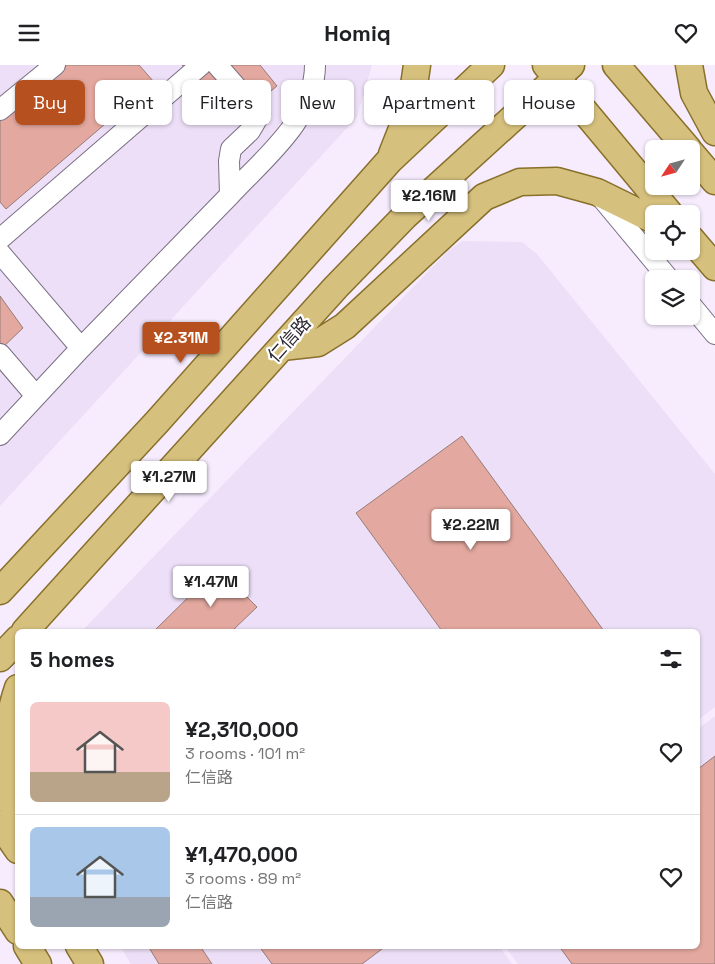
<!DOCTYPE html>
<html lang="en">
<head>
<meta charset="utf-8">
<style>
  :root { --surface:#fff; --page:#f6f6f6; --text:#202124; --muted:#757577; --line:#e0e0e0; --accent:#b6511f }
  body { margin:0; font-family:"Space Grotesk","Noto Sans SC",sans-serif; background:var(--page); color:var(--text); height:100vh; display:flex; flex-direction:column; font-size:19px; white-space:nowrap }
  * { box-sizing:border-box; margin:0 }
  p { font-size:16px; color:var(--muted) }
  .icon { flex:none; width:28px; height:28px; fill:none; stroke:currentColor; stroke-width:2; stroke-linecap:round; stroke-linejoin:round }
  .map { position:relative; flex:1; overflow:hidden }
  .side { position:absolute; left:15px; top:564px; width:685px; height:320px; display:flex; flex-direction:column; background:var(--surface); border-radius:8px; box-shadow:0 1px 4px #0004 }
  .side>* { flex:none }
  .top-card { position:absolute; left:15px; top:15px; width:685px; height:45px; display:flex; gap:10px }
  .needle { width:32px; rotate:234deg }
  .buttons { position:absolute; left:645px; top:75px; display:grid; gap:10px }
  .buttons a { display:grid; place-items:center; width:55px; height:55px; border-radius:8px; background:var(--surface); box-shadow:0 1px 4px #0004; font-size:25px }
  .price { position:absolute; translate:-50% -42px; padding:0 11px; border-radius:5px; background:#fff; color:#222; font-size:16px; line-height:32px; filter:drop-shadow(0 1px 2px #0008) }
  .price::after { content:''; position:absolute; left:50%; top:30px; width:15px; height:11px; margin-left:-8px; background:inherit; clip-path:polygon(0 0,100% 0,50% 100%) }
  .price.on { background:var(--accent); color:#fff }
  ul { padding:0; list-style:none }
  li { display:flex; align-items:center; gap:15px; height:125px; padding:0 15px }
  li+li { border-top:1px solid var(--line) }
  li span { display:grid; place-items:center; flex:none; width:140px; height:100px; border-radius:8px; color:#555 }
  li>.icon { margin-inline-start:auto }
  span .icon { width:60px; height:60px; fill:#fffc; stroke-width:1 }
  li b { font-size:21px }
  h2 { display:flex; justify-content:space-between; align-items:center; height:60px; padding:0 15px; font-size:21px }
  .chip { padding:0 18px; border-radius:8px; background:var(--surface); box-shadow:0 1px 4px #0004; font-size:18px; line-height:45px }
  .chip.on { background:var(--accent); color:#fff }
  header { display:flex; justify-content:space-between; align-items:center; height:65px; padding:0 15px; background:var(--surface); font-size:22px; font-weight:700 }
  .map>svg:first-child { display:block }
  .built { fill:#ecdff7 }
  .building { fill:#e3a89f; stroke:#977c78 }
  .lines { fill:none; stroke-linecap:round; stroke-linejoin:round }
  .minor-casing { stroke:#7a6f83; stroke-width:22 }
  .major-casing { stroke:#89702a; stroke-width:29 }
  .minor { stroke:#fff; stroke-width:20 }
  .major { stroke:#d6c07d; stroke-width:26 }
  .labels { text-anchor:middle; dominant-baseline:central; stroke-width:4.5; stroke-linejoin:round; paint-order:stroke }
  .street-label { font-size:18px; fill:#2d2831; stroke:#fff }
</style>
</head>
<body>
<header><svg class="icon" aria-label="menu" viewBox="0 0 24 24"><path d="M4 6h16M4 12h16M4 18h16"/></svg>Homiq<svg class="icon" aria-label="heart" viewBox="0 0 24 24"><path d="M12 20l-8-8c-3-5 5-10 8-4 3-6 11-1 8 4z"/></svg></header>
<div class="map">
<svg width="715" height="899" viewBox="0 0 715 899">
  <rect width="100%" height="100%" fill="#f6ecfe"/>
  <path class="built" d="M 0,0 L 372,0 L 357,52 L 0,441 Z
    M 462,176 L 522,177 L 537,189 L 715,409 L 715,642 L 698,655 L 698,566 L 82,566 L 448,186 Z
    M 715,651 L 715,899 L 518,899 L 505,881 L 698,881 L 698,664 Z
    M 120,881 L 499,881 L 512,899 L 131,899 Z"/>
  <path class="building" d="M 64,0 L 139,0 L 154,17 L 6,144 L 0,137 L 0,55 Z
    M 182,0 L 260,0 L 277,21 L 230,60 Z
    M 0,231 L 23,263 L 0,285 Z
    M 462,371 L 604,566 L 442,566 L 356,448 Z
    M 218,503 L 257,542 L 232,566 L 154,566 Z
    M 715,691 L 715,899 L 572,899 L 559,881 L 698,881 L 698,704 Z
    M 148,881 L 200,881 L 212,899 L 159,899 Z
    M 259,881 L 386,881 L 362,899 L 272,899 Z"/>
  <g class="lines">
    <g class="minor-casing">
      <path id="minor" d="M 217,0 L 260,49 L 250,66 L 231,84 L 229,96 L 230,130 C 264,93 315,54 315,0
        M 0,45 L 55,0
        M 600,131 L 669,214
        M 0,174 L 201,0
        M 0,188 L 81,283 L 230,130
        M 691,240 L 715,269
        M 0,289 L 36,331
        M 0,370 L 81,283"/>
    </g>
    <g class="major-casing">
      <path id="major" d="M 546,0 L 670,149
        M 616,0 L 688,84
        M 689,0 L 694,28 L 715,67
        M 691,88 L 715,116
        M 392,89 L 411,41 L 417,0
        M 691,174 L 715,202
        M 282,282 L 318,278 L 345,261 L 484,132 L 520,117 L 557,116 L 597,127 L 654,155
        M 0,526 L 157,357 L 389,96 L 491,0
        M 25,566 L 336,222 L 405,151 L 571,0
        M 0,593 L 18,574
        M 18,623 C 3,667 2,715 18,759
        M 0,759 L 18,785
        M 0,838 L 18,866
        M 27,881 L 38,899
        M 79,881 L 90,899"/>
    </g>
    <use href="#minor" class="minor"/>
    <use href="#major" class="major"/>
  </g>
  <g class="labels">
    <g class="street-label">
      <text transform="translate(289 274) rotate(-48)">仁信路</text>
    </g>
  </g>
</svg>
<div class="buttons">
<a><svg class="needle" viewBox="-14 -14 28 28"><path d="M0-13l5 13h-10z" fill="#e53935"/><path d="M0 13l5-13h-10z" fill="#757577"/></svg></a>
<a><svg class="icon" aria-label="locate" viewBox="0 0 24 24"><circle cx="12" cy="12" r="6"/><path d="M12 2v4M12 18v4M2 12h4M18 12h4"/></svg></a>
<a><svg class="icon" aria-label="layers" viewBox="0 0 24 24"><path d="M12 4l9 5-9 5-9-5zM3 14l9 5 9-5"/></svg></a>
</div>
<b class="price" style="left:429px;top:157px">¥2.16M</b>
<b class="price on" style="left:181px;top:299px">¥2.31M</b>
<b class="price" style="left:169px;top:438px">¥1.27M</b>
<b class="price" style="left:471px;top:486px">¥2.22M</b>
<b class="price" style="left:211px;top:543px">¥1.47M</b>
<div class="top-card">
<a class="chip on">Buy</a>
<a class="chip">Rent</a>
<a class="chip">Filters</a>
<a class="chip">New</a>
<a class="chip">Apartment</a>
<a class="chip">House</a>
</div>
<section class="side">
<h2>5 homes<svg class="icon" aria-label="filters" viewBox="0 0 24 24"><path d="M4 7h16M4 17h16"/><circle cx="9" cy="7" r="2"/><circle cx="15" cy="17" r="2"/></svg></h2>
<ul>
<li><span style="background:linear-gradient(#f6c9c9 70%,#b9a48a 0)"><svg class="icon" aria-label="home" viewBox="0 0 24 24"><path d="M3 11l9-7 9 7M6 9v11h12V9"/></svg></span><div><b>¥2,310,000</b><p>3 rooms · 101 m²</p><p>仁信路</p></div><svg class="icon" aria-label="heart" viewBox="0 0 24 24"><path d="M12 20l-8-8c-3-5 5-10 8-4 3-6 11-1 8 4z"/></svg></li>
<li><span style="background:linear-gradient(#a9c7e8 70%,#9aa5b1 0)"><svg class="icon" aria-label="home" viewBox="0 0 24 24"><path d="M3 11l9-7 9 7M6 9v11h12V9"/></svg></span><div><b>¥1,470,000</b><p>3 rooms · 89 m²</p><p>仁信路</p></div><svg class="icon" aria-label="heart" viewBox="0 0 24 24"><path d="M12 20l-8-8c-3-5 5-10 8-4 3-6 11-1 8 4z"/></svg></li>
</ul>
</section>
</div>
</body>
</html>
